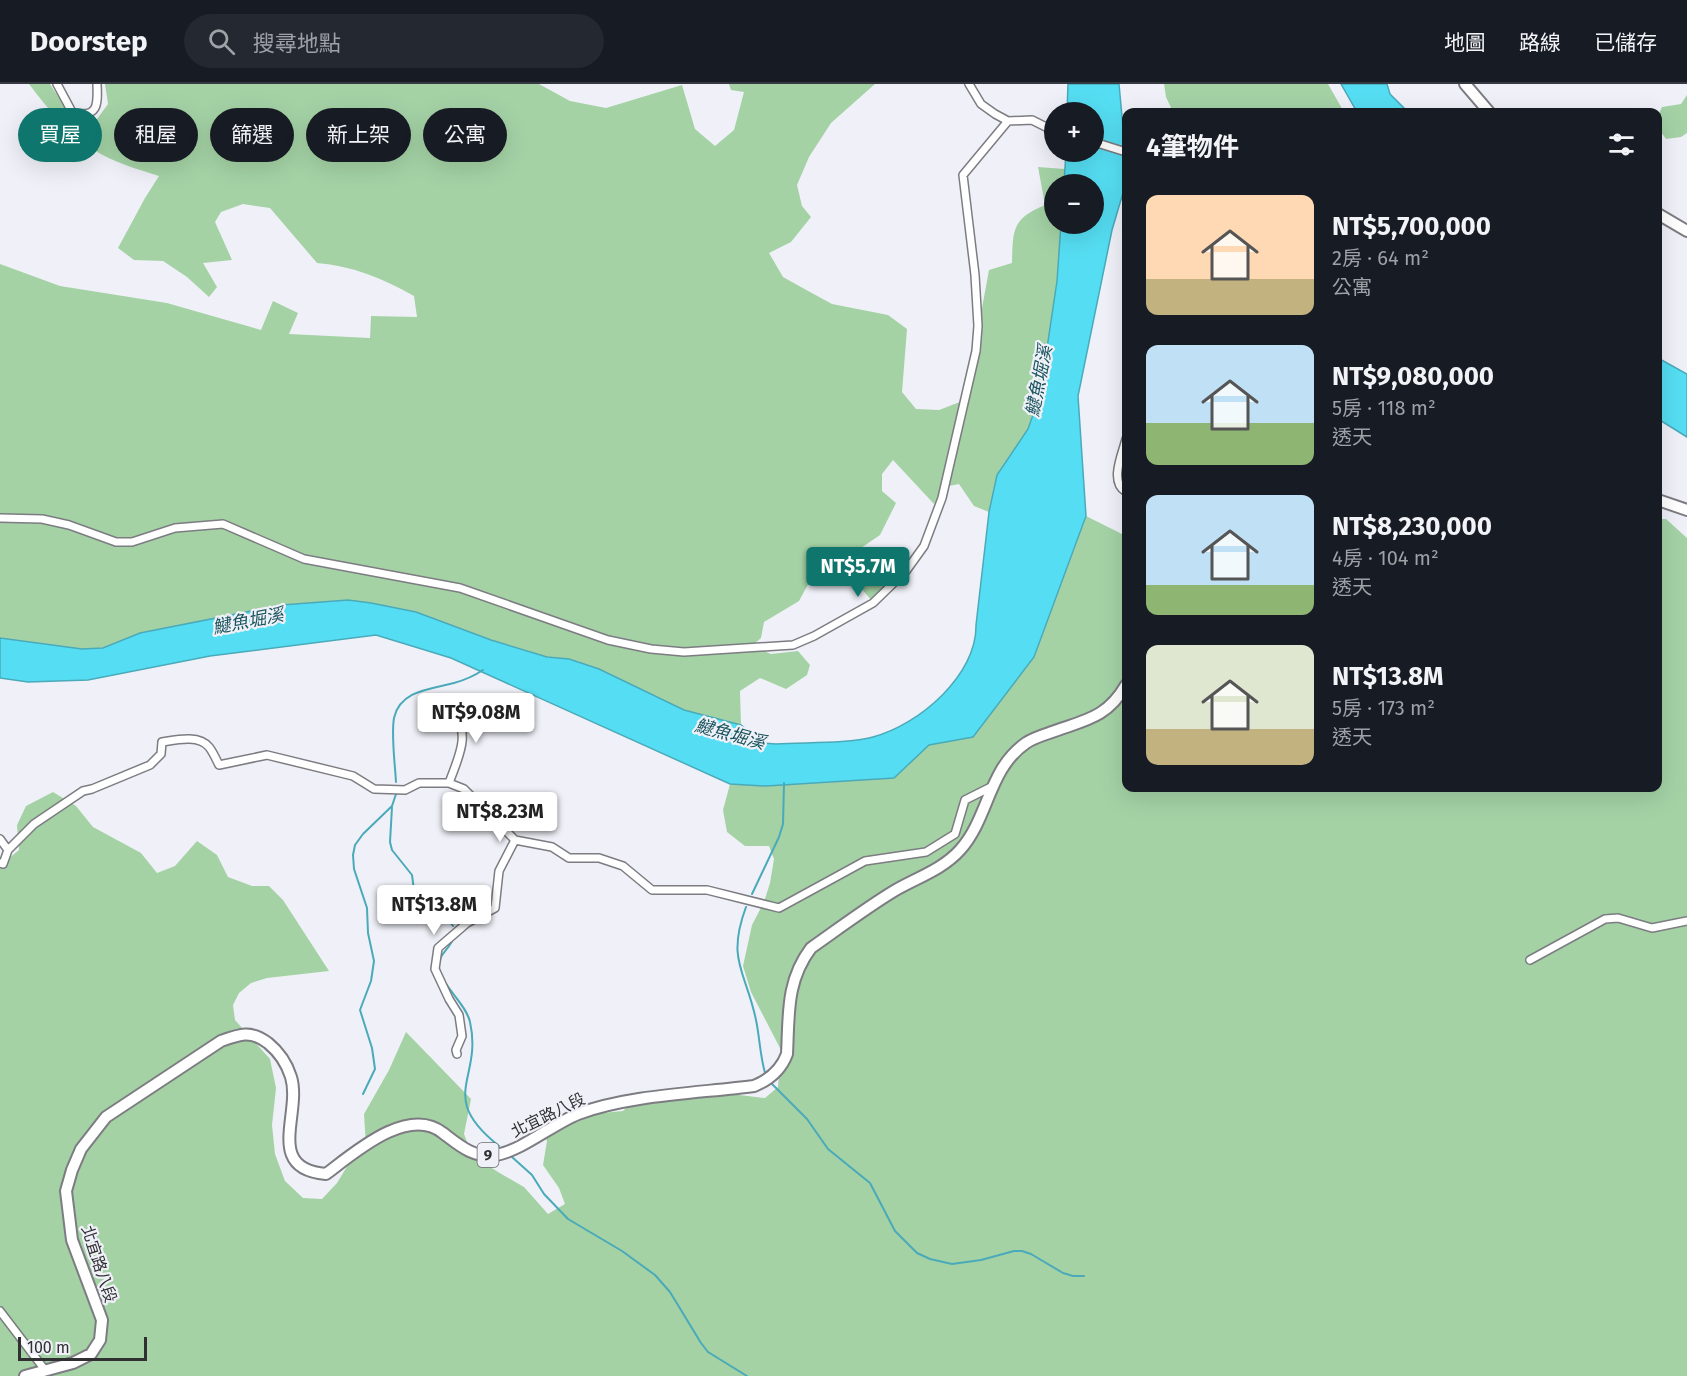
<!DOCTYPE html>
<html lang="zh-TW">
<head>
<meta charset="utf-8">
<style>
  :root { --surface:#171b24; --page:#242831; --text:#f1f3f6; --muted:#9ea1a6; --line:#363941; --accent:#0f766e }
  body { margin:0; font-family:"Fira Sans","Noto Sans TC",sans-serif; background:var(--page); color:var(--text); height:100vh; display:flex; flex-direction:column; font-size:22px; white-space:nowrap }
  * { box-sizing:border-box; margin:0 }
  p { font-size:20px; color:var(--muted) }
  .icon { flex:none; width:33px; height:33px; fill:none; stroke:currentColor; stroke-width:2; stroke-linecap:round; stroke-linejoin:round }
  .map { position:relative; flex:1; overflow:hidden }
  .drawer { position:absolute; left:1122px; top:24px; width:540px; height:684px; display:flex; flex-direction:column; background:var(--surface); border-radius:12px; box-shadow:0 6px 24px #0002 }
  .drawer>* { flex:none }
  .hud { position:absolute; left:18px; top:24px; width:570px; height:54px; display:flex; gap:12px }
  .buttons { position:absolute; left:1044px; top:18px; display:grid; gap:12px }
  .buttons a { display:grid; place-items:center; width:60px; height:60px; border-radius:50%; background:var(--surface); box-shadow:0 6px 24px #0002; font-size:30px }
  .scale { position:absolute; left:18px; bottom:15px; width:129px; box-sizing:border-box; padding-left:6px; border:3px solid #303033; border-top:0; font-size:16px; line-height:21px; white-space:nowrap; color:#303033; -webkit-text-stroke:4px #f0f1f8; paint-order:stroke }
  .price { position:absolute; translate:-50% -51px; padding:0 14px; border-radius:6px; background:#fff; color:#222; font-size:20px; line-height:39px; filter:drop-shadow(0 2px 3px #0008) }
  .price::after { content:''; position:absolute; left:50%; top:36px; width:18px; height:14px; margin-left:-9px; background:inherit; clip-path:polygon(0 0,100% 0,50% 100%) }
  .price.current { background:var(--accent); color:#fff }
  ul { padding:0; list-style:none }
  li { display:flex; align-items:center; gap:18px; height:150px; padding:0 24px }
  li span { display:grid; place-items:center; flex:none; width:168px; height:120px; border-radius:12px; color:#555 }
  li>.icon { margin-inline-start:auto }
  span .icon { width:72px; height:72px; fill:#fffc; stroke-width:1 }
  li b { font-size:26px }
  h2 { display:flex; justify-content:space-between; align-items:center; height:72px; padding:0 24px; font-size:26px }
  .chip { padding:0 21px; border-radius:27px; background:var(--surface); box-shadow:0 6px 24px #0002; font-size:21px; line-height:54px }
  .chip.current { background:var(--accent); color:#fff }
  header { display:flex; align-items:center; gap:36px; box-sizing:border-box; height:84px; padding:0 30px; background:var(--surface); border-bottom:2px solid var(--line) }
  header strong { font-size:28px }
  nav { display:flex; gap:33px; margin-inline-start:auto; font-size:21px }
  .search { width:420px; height:54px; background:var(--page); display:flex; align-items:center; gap:15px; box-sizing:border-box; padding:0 21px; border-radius:33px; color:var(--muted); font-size:22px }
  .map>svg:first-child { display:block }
  .green { fill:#a4d2a5 }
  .water { fill:#55def3; stroke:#4aaab9; stroke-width:1.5 }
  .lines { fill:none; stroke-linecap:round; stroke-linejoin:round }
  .stream { stroke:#4aaab9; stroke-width:2 }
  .street-casing { stroke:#7c7c82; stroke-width:10 }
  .primary-casing { stroke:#7c7c82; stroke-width:14 }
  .street { stroke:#fff; stroke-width:7 }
  .primary { stroke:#fff; stroke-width:10 }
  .labels { text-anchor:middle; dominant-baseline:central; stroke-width:4.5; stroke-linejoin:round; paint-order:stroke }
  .shield { fill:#f0f1f8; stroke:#6a6a6e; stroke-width:1.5 }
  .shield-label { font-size:15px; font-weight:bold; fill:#303033 }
  .street-label { font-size:16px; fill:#303033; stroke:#f0f1f8 }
  .water-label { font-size:18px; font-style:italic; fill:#1a545d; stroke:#f0f1f8 }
</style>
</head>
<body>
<header>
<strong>Doorstep</strong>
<div class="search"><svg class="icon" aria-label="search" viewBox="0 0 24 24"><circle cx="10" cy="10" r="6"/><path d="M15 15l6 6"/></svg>搜尋地點</div>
<nav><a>地圖</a><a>路線</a><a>已儲存</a></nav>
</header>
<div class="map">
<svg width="1687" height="1292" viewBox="0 0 1687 1292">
  <rect width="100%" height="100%" fill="#f0f1f8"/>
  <path class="green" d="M 29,0 L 50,0 C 65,23 69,30 97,35 L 108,20 L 105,0 L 539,0 L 570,17 L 606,24 L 682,1 L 695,45 L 715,62 L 734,46 L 744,8 L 731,6 L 729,0 L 875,0 L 831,39 L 809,73 L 797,101 L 802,122 L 811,133 L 791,158 L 769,169 L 783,193 L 810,208 L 832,220 L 888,231 L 907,245 L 902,308 L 916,325 L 939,326 L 965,316 L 989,186 L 1012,179 C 1013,147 1011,135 1045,121 L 1038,83 L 1065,85 L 1064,100 L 1054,100 L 1054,140 L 1061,140 L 1057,197 L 1040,311 L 1028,345 L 997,391 L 989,428 L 974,422 L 959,400 L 944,403 L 934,420 L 893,376 L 882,390 L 882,407 L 896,419 L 880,451 L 858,466 L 890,503 L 873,518 L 845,486 L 822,484 L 812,493 L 799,517 L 764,538 L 761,554 L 752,562 L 771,570 L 798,567 L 810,581 L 807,591 L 786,605 L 760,594 L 740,607 L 741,641 L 684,626 L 599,585 L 569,575 L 547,573 L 491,556 L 416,528 L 348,516 L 282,521 L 140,549 L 103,564 L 82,565 L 0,554 L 0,180 L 60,202 L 167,219 L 261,246 L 273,217 L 298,229 L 289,250 L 370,254 L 371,232 L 417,233 L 414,212 C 382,194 353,182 317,179 L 270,124 L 243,120 L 221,128 L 215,138 L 232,176 L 203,179 L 217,203 L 209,213 L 187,193 L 163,177 L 134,176 L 118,164 L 145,114 L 159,92 C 138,85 114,79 94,66 C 69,50 47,24 29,0 Z
    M 1164,0 L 1328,0 L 1344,28 L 1173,28 L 1166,13 Z
    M 1687,11 L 1687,49 L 1681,53 L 1666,55 C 1657,43 1655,37 1662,23 L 1681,20 Z
    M 1086,432 L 1126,452 L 1126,704 L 1658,704 L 1658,435 L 1666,435 L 1687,454 L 1687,1292 L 0,1292 L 0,778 L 3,779 L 19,766 L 17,741 L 26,722 L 53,708 L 76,722 L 93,743 L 141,769 L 157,789 L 175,782 L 197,757 L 217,771 L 228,793 L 252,802 L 269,802 L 283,816 L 329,887 L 267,894 L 251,899 L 239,909 L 233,921 L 235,936 L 270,975 L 276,1004 L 272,1041 L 275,1070 L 285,1097 L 303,1114 L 322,1115 L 337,1099 L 351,1076 L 366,1062 L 364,1030 L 389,986 L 406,948 L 471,1015 L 464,1050 L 472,1071 L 498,1088 L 524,1103 L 548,1130 L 565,1120 L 559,1104 L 543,1081 L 547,1057 L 540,1041 L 553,1034 L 623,1027 L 642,1009 L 715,1008 L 765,1014 L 778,1003 L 781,966 L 751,908 L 743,882 L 752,841 L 764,818 L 770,799 L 774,775 L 769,762 L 745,762 L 727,748 L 723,726 L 730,700 L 766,702 L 894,694 L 929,661 L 973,653 L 1034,573 Z"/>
  <path class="water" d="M 1068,0 L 1119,0 L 1126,76 L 1126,99 L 1112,146 L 1078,312 L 1086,432 L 1034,573 L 973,653 L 929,661 L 894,694 L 766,702 L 730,700 L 451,574 L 376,551 L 210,572 L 88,596 L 28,598 L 0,594 L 0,554 L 82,565 L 103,564 L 140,549 L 282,521 L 348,516 L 371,519 L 416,528 L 491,556 L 547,573 L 569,575 L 599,585 L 684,626 L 741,641 L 763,659 L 776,660 C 804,658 847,660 873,653 C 919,641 977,591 976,541 L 989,428 L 997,391 L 1028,345 L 1040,311 L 1057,197 L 1061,140 L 1094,140 L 1094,100 L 1064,100 L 1066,68 L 1094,68 L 1094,28 L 1067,28 Z
    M 1341,0 L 1387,0 L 1390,10 L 1408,28 L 1357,28 Z
    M 1658,274 L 1687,290 L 1687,353 L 1658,335 Z"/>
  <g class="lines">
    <path class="stream" d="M 396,698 C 395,680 391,651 394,634 C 400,606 432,605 454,599 C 465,596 474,592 483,586
      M 392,723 L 390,758 L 392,766 L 412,791 L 415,814 L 420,822 L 448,835 L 453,842
      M 752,810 L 779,753 L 783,740 L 784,699
      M 746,823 C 726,877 746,887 756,936 C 760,955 760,974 766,992
      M 453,855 C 450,864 441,869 439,878 C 436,898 466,918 470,938 C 483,996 436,1012 499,1062
      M 771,999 L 807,1035 L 828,1065 L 870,1099 L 895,1147 L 917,1169 L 930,1175 L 952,1180 L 981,1176 L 1014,1167 L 1022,1167 L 1031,1170 L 1063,1189 L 1073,1192 L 1084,1192
      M 363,1010 L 375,985 L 372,964 L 360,926 L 371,897 L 374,877 L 368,849 L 367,824 L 354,785 L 353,771 L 355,761 L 363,750 L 392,722 L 396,710
      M 512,1073 L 532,1091 L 544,1110 L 568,1135 L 622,1167 L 655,1191 L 670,1208 L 701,1259 L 708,1268 L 747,1292"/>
    <g class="street-casing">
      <path id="street" d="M 57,0 L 72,28 C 98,35 98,21 97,0
        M 969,0 L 981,20 L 995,30 L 1008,37 L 1032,36 L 1054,47
        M 1094,58 L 1126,68
        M 1126,355 C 1122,371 1109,398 1126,408
        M 0,434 L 42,435 L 69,441 L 116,458 L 132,458 L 175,444 L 223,440 L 304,475 L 460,504 L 608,556 L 651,565 L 684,568 L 793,561 L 814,552 L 873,519 L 906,487 L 924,462 L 942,414 L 976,267 L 978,242 L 975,191 L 963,91 L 1008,37
        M 449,699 C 459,671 471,652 453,624
        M 0,755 L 8,766
        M 0,779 L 3,780 L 8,766 L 34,740 L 83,707 L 92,705 L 150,681 L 161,670 L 162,658 C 175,656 199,650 209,663 C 213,668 216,675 219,681 L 267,671 L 353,692 L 374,705 L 405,706 L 419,699 L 449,699 L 464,705 L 515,756 L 552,763 L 569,774 L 599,774 L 623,782 L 652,806 L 707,806 L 779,824 L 865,777 L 926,768 L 955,750 L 965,716 L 991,703
        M 1530,876 L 1605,835 L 1618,834 L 1652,844 L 1687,837
        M 457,970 L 456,966 L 462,952 L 459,931 L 449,915 L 435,885 L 438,864 L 467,839 L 495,824 L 499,787 L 515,756
        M 0,1227 L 45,1286"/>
    </g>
    <g class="primary-casing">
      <path id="primary" d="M 1465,0 L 1489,28
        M 1658,130 L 1687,147
        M 1658,416 L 1687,426
        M 25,1292 L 73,1279 L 91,1270 L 100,1256 L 102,1236 L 72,1156 L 66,1107 L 72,1086 L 81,1065 L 106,1033 L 221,957 C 240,950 251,946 268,959 C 279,968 287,980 291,993 C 302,1029 264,1085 326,1090 C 354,1069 408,1021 443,1049 C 460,1062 473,1074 496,1071 C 521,1067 553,1040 578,1030 C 628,1011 700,1009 754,1002 C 769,996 781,986 787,970 C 789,931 786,897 811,864 C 838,845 866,824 894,807 C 916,794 942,786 960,766 C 989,734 988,685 1026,659 C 1033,654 1043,651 1052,648 C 1085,636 1107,634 1126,601"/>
    </g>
    <use href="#street" class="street"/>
    <use href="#primary" class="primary"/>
  </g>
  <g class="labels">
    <rect class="shield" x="477.5" y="1059" width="21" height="24" rx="4.5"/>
    <g class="shield-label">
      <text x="488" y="1071">9</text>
    </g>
    <g class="street-label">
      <text transform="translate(548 1031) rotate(-26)">北宜路八段</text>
      <text transform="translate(99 1180) rotate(72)">北宜路八段</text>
    </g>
    <g class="water-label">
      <text transform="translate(1039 297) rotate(-79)">𩻸魚堀溪</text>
      <text transform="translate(248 537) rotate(-11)">𩻸魚堀溪</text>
      <text transform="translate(730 650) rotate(15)">𩻸魚堀溪</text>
    </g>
  </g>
</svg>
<div class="buttons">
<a>+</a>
<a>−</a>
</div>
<div class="scale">100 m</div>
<b class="price current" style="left:858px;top:514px">NT$5.7M</b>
<b class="price" style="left:476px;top:660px">NT$9.08M</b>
<b class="price" style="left:500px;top:759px">NT$8.23M</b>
<b class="price" style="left:434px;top:852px">NT$13.8M</b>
<div class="hud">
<a class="chip current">買屋</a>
<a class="chip">租屋</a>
<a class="chip">篩選</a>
<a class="chip">新上架</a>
<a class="chip">公寓</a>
</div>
<section class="drawer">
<h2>4筆物件<svg class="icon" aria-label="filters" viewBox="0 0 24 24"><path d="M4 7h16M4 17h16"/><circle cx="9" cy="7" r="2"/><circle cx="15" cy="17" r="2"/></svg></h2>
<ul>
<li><span style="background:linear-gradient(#ffd9b3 70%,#c2b280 0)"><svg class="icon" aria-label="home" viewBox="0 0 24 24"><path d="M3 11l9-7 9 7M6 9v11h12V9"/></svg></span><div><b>NT$5,700,000</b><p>2房 · 64 m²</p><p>公寓</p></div></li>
<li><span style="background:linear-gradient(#bfe0f5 65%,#8fb573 0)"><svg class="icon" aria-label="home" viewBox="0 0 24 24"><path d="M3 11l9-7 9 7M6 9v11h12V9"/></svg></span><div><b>NT$9,080,000</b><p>5房 · 118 m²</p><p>透天</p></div></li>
<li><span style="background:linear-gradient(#bfe0f5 75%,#8fb573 0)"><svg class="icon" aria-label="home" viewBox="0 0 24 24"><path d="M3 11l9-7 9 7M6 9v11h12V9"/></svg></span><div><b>NT$8,230,000</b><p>4房 · 104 m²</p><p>透天</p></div></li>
<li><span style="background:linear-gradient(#dfe7d0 70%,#c2b280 0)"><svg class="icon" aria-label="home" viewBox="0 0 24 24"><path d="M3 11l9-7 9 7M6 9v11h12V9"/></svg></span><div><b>NT$13.8M</b><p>5房 · 173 m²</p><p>透天</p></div></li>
</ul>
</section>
</div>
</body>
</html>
